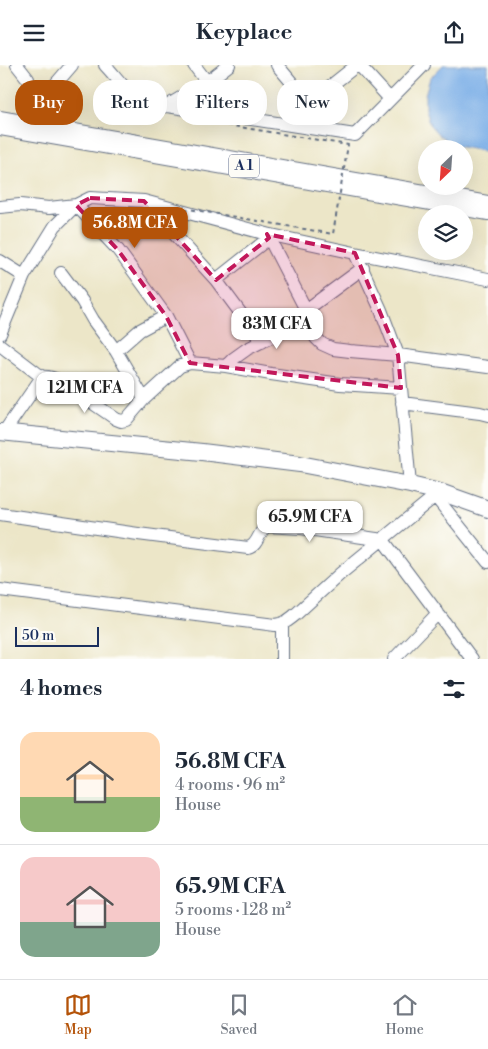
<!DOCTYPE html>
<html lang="en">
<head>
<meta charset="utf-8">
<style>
  :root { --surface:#fff; --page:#f2f2f3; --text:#1f2937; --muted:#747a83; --line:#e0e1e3; --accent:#b45309 }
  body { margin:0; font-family:"Libre Bodoni",serif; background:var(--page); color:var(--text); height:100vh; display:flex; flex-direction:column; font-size:19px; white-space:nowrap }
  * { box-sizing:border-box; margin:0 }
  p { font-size:16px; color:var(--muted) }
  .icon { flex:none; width:28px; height:28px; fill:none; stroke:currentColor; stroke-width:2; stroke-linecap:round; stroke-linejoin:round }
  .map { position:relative; height:594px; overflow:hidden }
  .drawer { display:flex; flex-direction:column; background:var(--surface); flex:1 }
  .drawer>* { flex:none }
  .hud { position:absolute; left:15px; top:15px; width:459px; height:45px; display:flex; gap:10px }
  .needle { width:32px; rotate:205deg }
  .tools { position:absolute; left:418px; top:75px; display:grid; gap:10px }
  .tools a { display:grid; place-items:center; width:55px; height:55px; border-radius:50%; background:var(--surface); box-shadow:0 5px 20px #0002; font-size:25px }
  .scale { position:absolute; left:15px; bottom:12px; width:84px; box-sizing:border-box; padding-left:5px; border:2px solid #1b2f5e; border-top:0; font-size:14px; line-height:18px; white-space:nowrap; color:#1b2f5e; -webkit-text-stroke:4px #fdfcf7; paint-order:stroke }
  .price { position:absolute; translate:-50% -42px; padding:0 11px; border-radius:10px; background:#fff; color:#222; font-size:16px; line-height:32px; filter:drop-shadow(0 1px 2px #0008) }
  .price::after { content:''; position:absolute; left:50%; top:30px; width:15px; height:11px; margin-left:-8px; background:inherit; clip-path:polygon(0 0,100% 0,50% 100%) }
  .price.on { background:var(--accent); color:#fff }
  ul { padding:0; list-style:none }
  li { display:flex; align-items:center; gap:15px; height:125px; padding:0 20px }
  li+li { border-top:1px solid var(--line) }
  li span { display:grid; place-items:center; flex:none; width:140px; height:100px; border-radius:15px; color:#555 }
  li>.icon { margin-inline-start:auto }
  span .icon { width:60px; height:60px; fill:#fffc; stroke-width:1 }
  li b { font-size:21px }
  h2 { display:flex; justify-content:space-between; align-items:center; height:60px; padding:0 20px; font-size:21px }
  .pill { padding:0 18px; border-radius:20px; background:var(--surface); box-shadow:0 5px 20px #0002; font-size:18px; line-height:45px }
  .pill.on { background:var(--accent); color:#fff }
  header { display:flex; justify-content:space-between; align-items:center; height:65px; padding:0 20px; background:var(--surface); font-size:22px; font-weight:700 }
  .menu { display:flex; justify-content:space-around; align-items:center; height:70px; border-top:1px solid var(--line); background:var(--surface); font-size:14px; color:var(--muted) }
  .menu a { display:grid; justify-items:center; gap:2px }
  .menu .on { color:var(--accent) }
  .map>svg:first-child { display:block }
  .water { fill:#7aaee7; stroke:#4a6ea2 }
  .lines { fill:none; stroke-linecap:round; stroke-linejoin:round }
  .minor-casing { stroke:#646f83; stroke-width:14 }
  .tertiary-casing { stroke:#646f83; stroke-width:18 }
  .motorway-casing { stroke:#646f83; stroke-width:26 }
  .minor { stroke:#fff; stroke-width:12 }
  .tertiary { stroke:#fff; stroke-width:16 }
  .motorway { stroke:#fff; stroke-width:24 }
  .path-bridge { stroke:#646f83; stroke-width:2; stroke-dasharray:4 4; stroke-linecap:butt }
  .marked { fill:#c2185b; fill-opacity:0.2; stroke:#c2185b; stroke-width:4; stroke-dasharray:10 6; stroke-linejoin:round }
  .labels { text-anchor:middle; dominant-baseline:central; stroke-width:4.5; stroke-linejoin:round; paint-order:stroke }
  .shield { fill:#fdfcf7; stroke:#5f6c8c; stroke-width:1 }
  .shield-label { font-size:14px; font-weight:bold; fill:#1b2f5e }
</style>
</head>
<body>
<header><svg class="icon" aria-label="menu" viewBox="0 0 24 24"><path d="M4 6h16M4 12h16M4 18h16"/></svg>Keyplace<svg class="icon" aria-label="share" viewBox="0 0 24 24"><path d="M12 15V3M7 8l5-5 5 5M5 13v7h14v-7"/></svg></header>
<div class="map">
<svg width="488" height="594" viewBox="0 0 488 594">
  <rect width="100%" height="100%" fill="#fdfcf7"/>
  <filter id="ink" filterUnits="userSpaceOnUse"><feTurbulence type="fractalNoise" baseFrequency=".02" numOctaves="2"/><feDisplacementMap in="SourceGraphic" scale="10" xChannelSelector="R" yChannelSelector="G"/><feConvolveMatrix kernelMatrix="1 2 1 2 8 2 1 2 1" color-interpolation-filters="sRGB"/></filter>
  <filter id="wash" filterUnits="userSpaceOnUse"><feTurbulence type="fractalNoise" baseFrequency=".0096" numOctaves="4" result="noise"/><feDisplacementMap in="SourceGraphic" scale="20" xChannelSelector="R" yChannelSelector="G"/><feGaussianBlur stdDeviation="1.12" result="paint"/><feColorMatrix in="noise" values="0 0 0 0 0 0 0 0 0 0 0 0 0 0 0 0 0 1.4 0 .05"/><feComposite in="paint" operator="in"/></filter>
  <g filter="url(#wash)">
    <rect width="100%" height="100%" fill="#ece6c8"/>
    <path class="water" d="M 443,0 L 488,0 L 488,87 L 456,81 L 439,70 L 430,60 L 425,45 L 425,30 L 430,13 Z"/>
  </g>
  <g filter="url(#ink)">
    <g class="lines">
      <g class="minor-casing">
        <path id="minor" d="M 17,0 L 28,14
          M 105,0 C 113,8 130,31 139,36 C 147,40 157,42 167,41 L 207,17 L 229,0
          M 194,0 L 207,17
          M 277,0 L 309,38
          M 359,0 L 390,34
          M 53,22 L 72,0
          M 167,41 L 355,70 L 424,0
          M 306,62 L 309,38 L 357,0
          M 145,137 L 216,215 L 262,277
          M 76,140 L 118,185 L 166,251 L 190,298
          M 0,142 L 20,140 L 49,143 L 76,140
          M 267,169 L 306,245 L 316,273 L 322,279 L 333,284 L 350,286 L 398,290 L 488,302
          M 355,188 L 381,245 L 398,290 L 410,420
          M 0,196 L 24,211
          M 61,208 L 82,236 L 93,255 L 116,286 L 144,334
          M 216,215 L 269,173
          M 0,269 L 24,211 L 55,161 L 76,140 L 90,133 L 144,136 L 267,169 L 355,188 L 488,214
          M 0,280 L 42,312 C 49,311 56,314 62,317 L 116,354 L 121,356 L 126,355 L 144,334 L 180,301 L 190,298 L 226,301 L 271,309 L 340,319 L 401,323
          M 116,286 L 140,265 L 166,251
          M 226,301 L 233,294 L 247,284 L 285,265 L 306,245 L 363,203
          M 402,338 L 480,348 L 488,350
          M 4,367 L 42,312
          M 435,431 L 488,497
          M 0,449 L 138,469 L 248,483 C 259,480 258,466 267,461 L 301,463 L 383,475 L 472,594
          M 0,525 L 275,560 C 284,559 289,555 295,550 L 340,509 L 440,427
          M 282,559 L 282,594
          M 394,594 L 438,548"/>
      </g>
      <g class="tertiary-casing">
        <path id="tertiary" d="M 0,367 L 202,387 L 300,399 L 410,420 L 440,427 L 488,444"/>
      </g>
      <g class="motorway-casing">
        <path id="motorway" d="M 0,58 L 488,143"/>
      </g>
      <use href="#minor" class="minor"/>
      <use href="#tertiary" class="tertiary"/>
      <use href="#motorway" class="motorway"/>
      <path class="path-bridge" d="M 185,147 L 189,144 L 333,169 L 348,80 L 191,54"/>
    </g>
  </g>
  <path class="marked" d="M 90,133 L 144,136 L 216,215 L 269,173 L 267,169 L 355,188 L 398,290 L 401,323 L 190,298 L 166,251 L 118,185 L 76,140 Z"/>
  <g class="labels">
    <rect class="shield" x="229" y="89.5" width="30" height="23" rx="4"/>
    <g class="shield-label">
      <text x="244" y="101">A 1</text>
    </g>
  </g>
</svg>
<div class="tools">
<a><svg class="needle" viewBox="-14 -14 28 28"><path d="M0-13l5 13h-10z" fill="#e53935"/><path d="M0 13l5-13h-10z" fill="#747a83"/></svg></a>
<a><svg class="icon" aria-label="layers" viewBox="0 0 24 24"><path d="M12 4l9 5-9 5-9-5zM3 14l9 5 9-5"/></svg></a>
</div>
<div class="scale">50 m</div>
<b class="price on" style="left:135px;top:184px">56.8M CFA</b>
<b class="price" style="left:277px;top:285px">83M CFA</b>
<b class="price" style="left:85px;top:349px">121M CFA</b>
<b class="price" style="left:310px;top:478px">65.9M CFA</b>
<div class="hud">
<a class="pill on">Buy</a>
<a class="pill">Rent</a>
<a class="pill">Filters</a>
<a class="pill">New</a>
</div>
</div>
<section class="drawer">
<h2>4 homes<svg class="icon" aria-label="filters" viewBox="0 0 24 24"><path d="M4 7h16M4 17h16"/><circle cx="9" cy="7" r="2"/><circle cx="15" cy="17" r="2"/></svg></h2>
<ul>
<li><span style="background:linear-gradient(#ffd9b3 65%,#8fb573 0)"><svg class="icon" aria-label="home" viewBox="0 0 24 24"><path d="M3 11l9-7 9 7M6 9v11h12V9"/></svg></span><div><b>56.8M CFA</b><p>4 rooms · 96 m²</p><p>House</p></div></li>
<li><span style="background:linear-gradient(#f6c9c9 65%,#7fa58c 0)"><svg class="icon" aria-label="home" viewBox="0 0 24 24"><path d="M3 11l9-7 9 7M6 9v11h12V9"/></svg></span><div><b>65.9M CFA</b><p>5 rooms · 128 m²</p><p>House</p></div></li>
</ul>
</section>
<nav class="menu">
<a class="on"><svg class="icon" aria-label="map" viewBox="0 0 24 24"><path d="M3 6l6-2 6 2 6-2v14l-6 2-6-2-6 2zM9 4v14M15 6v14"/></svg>Map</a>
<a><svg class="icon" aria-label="saved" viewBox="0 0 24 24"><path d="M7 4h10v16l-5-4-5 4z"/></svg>Saved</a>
<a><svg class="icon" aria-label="home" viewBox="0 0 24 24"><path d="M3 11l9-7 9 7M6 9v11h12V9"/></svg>Home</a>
</nav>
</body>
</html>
